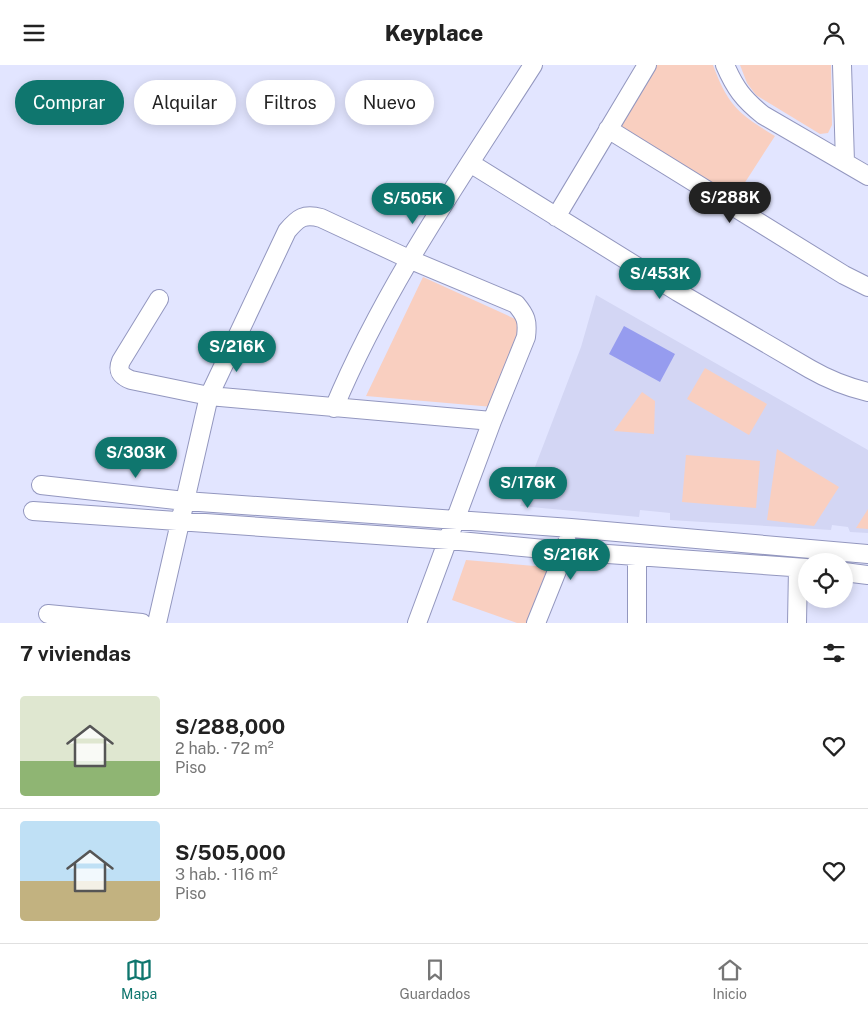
<!DOCTYPE html>
<html lang="es">
<head>
<meta charset="utf-8">
<style>
  :root { --surface:#fff; --page:#f2f2f2; --text:#222; --muted:#767676; --line:#e0e0e0; --accent:#0f766e }
  body { margin:0; font-family:"Public Sans",sans-serif; background:var(--page); color:var(--text); height:100vh; display:flex; flex-direction:column; font-size:19px; white-space:nowrap }
  * { box-sizing:border-box; margin:0 }
  p { font-size:16px; color:var(--muted) }
  .icon { flex:none; width:28px; height:28px; fill:none; stroke:currentColor; stroke-width:2; stroke-linecap:round; stroke-linejoin:round }
  .map { position:relative; height:558px; overflow:hidden }
  .panel { display:flex; flex-direction:column; background:var(--surface); flex:1 }
  .panel>* { flex:none }
  .top-card { position:absolute; left:15px; top:15px; width:500px; height:45px; display:flex; gap:10px }
  .buttons { position:absolute; left:798px; top:488px; display:grid; gap:10px }
  .buttons a { display:grid; place-items:center; width:55px; height:55px; border-radius:50%; background:var(--surface); box-shadow:0 2px 12px #0003; font-size:25px }
  .price { position:absolute; translate:-50% -42px; padding:0 11px; border-radius:18px; background:var(--accent); color:#fff; font-size:16px; line-height:32px; filter:drop-shadow(0 1px 2px #0008) }
  .price::after { content:''; position:absolute; left:50%; top:30px; width:15px; height:11px; margin-left:-8px; background:inherit; clip-path:polygon(0 0,100% 0,50% 100%) }
  .price.active { background:#222; color:#fff }
  ul { padding:0; list-style:none }
  li { display:flex; align-items:center; gap:15px; height:125px; padding:0 20px }
  li+li { border-top:1px solid var(--line) }
  li span { display:grid; place-items:center; flex:none; width:140px; height:100px; border-radius:5px; color:#555 }
  li>.icon { margin-inline-start:auto }
  span .icon { width:60px; height:60px; fill:#fffc; stroke-width:1 }
  li b { font-size:21px }
  h2 { display:flex; justify-content:space-between; align-items:center; height:60px; padding:0 20px; font-size:21px }
  .pill { padding:0 18px; border-radius:22px; background:var(--surface); box-shadow:0 2px 12px #0003; font-size:18px; line-height:45px }
  .pill.active { background:var(--accent); color:#fff }
  header { display:flex; justify-content:space-between; align-items:center; height:65px; padding:0 20px; background:var(--surface); font-size:22px; font-weight:800 }
  .tab-bar { display:flex; justify-content:space-around; align-items:center; height:70px; border-top:1px solid var(--line); background:var(--surface); font-size:14px; color:var(--muted) }
  .tab-bar a { display:grid; justify-items:center; gap:2px }
  .tab-bar .active { color:var(--accent) }
  .map>svg:first-child { display:block }
  .built { fill:#d3d6f4 }
  .green { fill:#f9cfc0 }
  .water { fill:#969cef }
  .lines { fill:none; stroke-linecap:round; stroke-linejoin:round }
  .minor-casing { stroke:#9397bf; stroke-width:20 }
  .minor { stroke:#fff; stroke-width:18 }
</style>
</head>
<body>
<header><svg class="icon" aria-label="menu" viewBox="0 0 24 24"><path d="M4 6h16M4 12h16M4 18h16"/></svg>Keyplace<svg class="icon" aria-label="person" viewBox="0 0 24 24"><circle cx="12" cy="8" r="4"/><path d="M4 21q1-7 8-7t8 7"/></svg></header>
<div class="map">
<svg width="868" height="558" viewBox="0 0 868 558">
  <rect width="100%" height="100%" fill="#e2e5ff"/>
  <path class="built" d="M 596,230 L 868,385 L 868,468 L 850,467 L 848,462 L 832,460 L 831,465 L 670,455 L 670,448 L 640,445 L 639,452 L 520,441 L 581,282 Z"/>
  <path class="green" d="M 654,0 L 713,0 C 728,41 739,49 775,71 L 733,136 L 615,64 Z
    M 740,0 L 831,0 L 832,60 L 828,68 L 820,69 L 756,30 L 747,18 Z
    M 423,212 L 524,258 L 493,342 L 366,331 Z
    M 705,303 L 767,339 L 749,370 L 687,334 Z
    M 642,327 L 655,336 L 654,369 L 614,366 Z
    M 777,384 L 839,422 L 814,461 L 767,455 Z
    M 686,390 L 760,396 L 756,443 L 682,437 Z
    M 868,444 L 868,464 L 856,463 Z
    M 466,495 L 547,502 L 551,506 L 528,558 L 517,558 L 452,535 Z"/>
  <path class="water" d="M 624,261 L 675,289 L 660,317 L 609,289 Z"/>
  <g class="lines">
    <g class="minor-casing">
      <path id="minor" d="M 725,0 C 735,23 743,34 763,50 L 868,111
        M 842,0 L 845,97
        M 608,64 L 844,210 L 868,222
        M 470,98 L 678,227 L 810,304 C 829,315 847,322 868,327
        M 556,152 L 647,0
        M 159,234 L 121,296 C 117,306 121,311 131,315 L 209,331 L 492,356
        M 334,343 C 385,221 462,111 533,0
        M 41,420 L 185,436 L 571,463 L 868,489
        M 33,446 L 449,475 L 565,486 L 806,503
        M 844,507 L 868,510
        M 48,549 L 142,558
        M 157,558 L 209,331 L 287,166 C 298,153 304,148 321,153 L 411,195 L 516,239 C 526,251 528,256 526,272 L 492,356 L 417,558
        M 536,558 L 565,486 L 567,477
        M 637,558 L 637,491
        M 797,558 L 798,503"/>
    </g>
    <use href="#minor" class="minor"/>
  </g>
</svg>
<div class="buttons">
<a><svg class="icon" aria-label="locate" viewBox="0 0 24 24"><circle cx="12" cy="12" r="6"/><path d="M12 2v4M12 18v4M2 12h4M18 12h4"/></svg></a>
</div>
<b class="price active" style="left:730px;top:159px">S/288K</b>
<b class="price" style="left:413px;top:160px">S/505K</b>
<b class="price" style="left:660px;top:235px">S/453K</b>
<b class="price" style="left:237px;top:308px">S/216K</b>
<b class="price" style="left:136px;top:414px">S/303K</b>
<b class="price" style="left:528px;top:444px">S/176K</b>
<b class="price" style="left:571px;top:516px">S/216K</b>
<div class="top-card">
<a class="pill active">Comprar</a>
<a class="pill">Alquilar</a>
<a class="pill">Filtros</a>
<a class="pill">Nuevo</a>
</div>
</div>
<section class="panel">
<h2>7 viviendas<svg class="icon" aria-label="filters" viewBox="0 0 24 24"><path d="M4 7h16M4 17h16"/><circle cx="9" cy="7" r="2"/><circle cx="15" cy="17" r="2"/></svg></h2>
<ul>
<li><span style="background:linear-gradient(#dfe7d0 65%,#8fb573 0)"><svg class="icon" aria-label="home" viewBox="0 0 24 24"><path d="M3 11l9-7 9 7M6 9v11h12V9"/></svg></span><div><b>S/288,000</b><p>2 hab. · 72 m²</p><p>Piso</p></div><svg class="icon" aria-label="heart" viewBox="0 0 24 24"><path d="M12 20l-8-8c-3-5 5-10 8-4 3-6 11-1 8 4z"/></svg></li>
<li><span style="background:linear-gradient(#bfe0f5 60%,#c2b280 0)"><svg class="icon" aria-label="home" viewBox="0 0 24 24"><path d="M3 11l9-7 9 7M6 9v11h12V9"/></svg></span><div><b>S/505,000</b><p>3 hab. · 116 m²</p><p>Piso</p></div><svg class="icon" aria-label="heart" viewBox="0 0 24 24"><path d="M12 20l-8-8c-3-5 5-10 8-4 3-6 11-1 8 4z"/></svg></li>
</ul>
</section>
<nav class="tab-bar">
<a class="active"><svg class="icon" aria-label="map" viewBox="0 0 24 24"><path d="M3 6l6-2 6 2 6-2v14l-6 2-6-2-6 2zM9 4v14M15 6v14"/></svg>Mapa</a>
<a><svg class="icon" aria-label="saved" viewBox="0 0 24 24"><path d="M7 4h10v16l-5-4-5 4z"/></svg>Guardados</a>
<a><svg class="icon" aria-label="home" viewBox="0 0 24 24"><path d="M3 11l9-7 9 7M6 9v11h12V9"/></svg>Inicio</a>
</nav>
</body>
</html>
